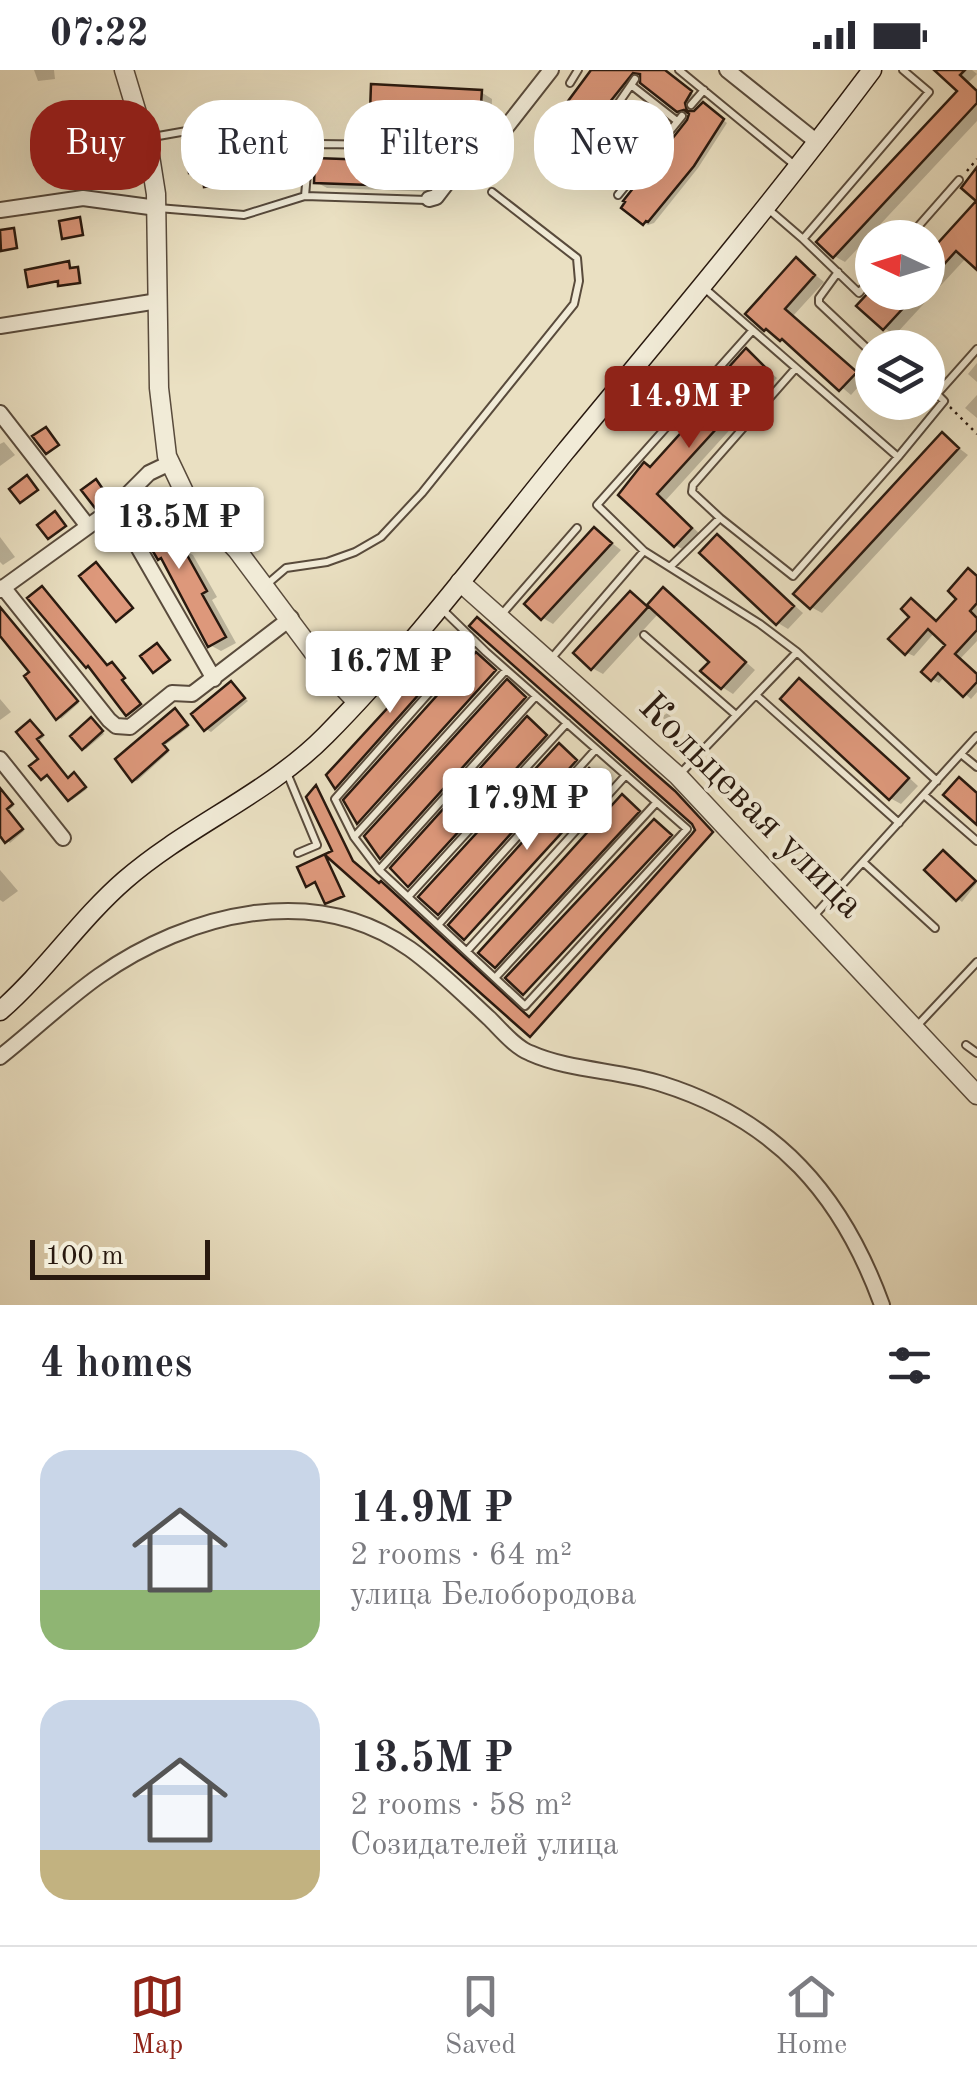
<!DOCTYPE html>
<html lang="en">
<head>
<meta charset="utf-8">
<style>
  :root { --surface:#fff; --page:#f2f2f3; --text:#2b2b33; --muted:#7c7c81; --line:#e1e1e2; --accent:#8f2418 }
  body { margin:0; font-family:"Old Standard TT",serif; background:var(--page); color:var(--text); height:100vh; display:flex; flex-direction:column; font-size:38px; white-space:nowrap }
  * { box-sizing:border-box; margin:0 }
  p { font-size:32px; color:var(--muted) }
  .icon { flex:none; width:55px; height:55px; fill:none; stroke:currentColor; stroke-width:2; stroke-linecap:round; stroke-linejoin:round }
  .map { position:relative; height:1235px; overflow:hidden }
  .panel { display:flex; flex-direction:column; background:var(--surface); flex:1 }
  .panel>* { flex:none }
  .banner { position:absolute; left:30px; top:30px; width:918px; height:90px; display:flex; gap:20px }
  .needle { width:65px; rotate:274deg }
  .controls { position:absolute; left:855px; top:150px; display:grid; gap:20px }
  .controls a { display:grid; place-items:center; width:90px; height:90px; border-radius:50%; background:var(--surface); box-shadow:0 10px 40px #0002; font-size:50px }
  .scale { position:absolute; left:30px; bottom:25px; width:180px; box-sizing:border-box; padding-left:10px; border:5px solid #29190f; border-top:0; font-size:28px; line-height:35px; white-space:nowrap; color:#29190f; -webkit-text-stroke:8px #f1ebd7; paint-order:stroke }
  .price { position:absolute; translate:-50% -85px; padding:0 22px; border-radius:10px; background:#fff; color:#222; font-size:32px; line-height:65px; filter:drop-shadow(0 2px 5px #0008) }
  .price::after { content:''; position:absolute; left:50%; top:60px; width:30px; height:22px; margin-left:-15px; background:inherit; clip-path:polygon(0 0,100% 0,50% 100%) }
  .price.active { background:var(--accent); color:#fff }
  ul { padding:0; list-style:none }
  li { display:flex; align-items:center; gap:30px; height:250px; padding:0 40px }
  li span { display:grid; place-items:center; flex:none; width:280px; height:200px; border-radius:30px; color:#555 }
  li>.icon { margin-inline-start:auto }
  span .icon { width:120px; height:120px; fill:#fffc; stroke-width:1 }
  li b { font-size:42px }
  h2 { display:flex; justify-content:space-between; align-items:center; height:120px; padding:0 40px; font-size:42px }
  .tag { padding:0 35px; border-radius:40px; background:var(--surface); box-shadow:0 10px 40px #0002; font-size:35px; line-height:90px }
  .tag.active { background:var(--accent); color:#fff }
  .status { display:flex; justify-content:space-between; align-items:center; height:70px; padding:0 50px; background:var(--surface); direction:ltr }
  .status svg { height:28px; fill:currentColor }
  .tab-bar { display:flex; justify-content:space-around; align-items:center; height:140px; border-top:2px solid var(--line); background:var(--surface); font-size:28px; color:var(--muted) }
  .tab-bar a { display:grid; justify-items:center; gap:5px }
  .tab-bar .active { color:var(--accent) }
  .map>svg:first-child { display:block }
  .shadow { fill:#0003 }
  .building { fill:#dd987b; stroke:#29190f; stroke-width:2.5 }
  .lines { fill:none; stroke-linecap:round; stroke-linejoin:round }
  .service-casing { stroke:#594b3c; stroke-width:10 }
  .minor-casing { stroke:#594b3c; stroke-width:18 }
  .tertiary-casing { stroke:#594b3c; stroke-width:21 }
  .secondary-casing { stroke:#29190f; stroke-width:21 }
  .path { stroke:#29190f; stroke-width:2.5; stroke-dasharray:2.5 5; stroke-linecap:butt }
  .service { stroke:#f1ebd7; stroke-width:6 }
  .minor { stroke:#f1ebd7; stroke-width:14 }
  .tertiary { stroke:#f1ebd7; stroke-width:18 }
  .secondary { stroke:#f1ebd7; stroke-width:18 }
  .labels { text-anchor:middle; dominant-baseline:central; stroke-width:8; stroke-linejoin:round; paint-order:stroke }
  .street-label { font-size:40px; fill:#29190f; stroke:#f1ebd7 }
</style>
</head>
<body>
<div class="status"><b>07:22</b><svg viewBox="0 0 49 12"><path d="M0 12V9h3v3zM5 12V6h3v6zM10 12V3h3v9zM15 12V0h3v12zM26 1h20v11H26zM47 4h2v5h-2z"/></svg></div>
<div class="map">
<svg width="977" height="1235" viewBox="0 0 977 1235">
  <rect width="100%" height="100%" fill="#eae0c2"/>
  <filter id="stains"><feTurbulence type="fractalNoise" baseFrequency=".002" numOctaves="4"/><feColorMatrix values="0 0 0 0 .2 0 0 0 0 .09 0 0 0 0 .02 0 0 0 .5 -.17"/></filter>
  <radialGradient id="worn" r=".72"><stop offset=".6" stop-color="#630" stop-opacity="0"/><stop offset="1" stop-color="#630" stop-opacity=".3"/></radialGradient>
  <path class="shadow" d="M 34,0 L 54,0 L 55,9 L 38,11 Z
    M 594,0 L 661,0 L 695,26 L 688,36 L 691,43 L 708,38 L 727,53 L 698,98 L 654,153 L 648,155 L 644,153 L 690,51 L 690,43 L 678,39 L 638,4 L 571,89 L 566,86 L 563,90 L 559,88 Z
    M 938,0 L 972,0 L 977,4 L 969,12 L 977,20 L 977,51 L 845,192 L 834,186 L 960,21 Z
    M 481,22 L 492,29 L 491,52 L 383,47 L 372,41 Z
    M 211,66 L 215,69 L 221,100 L 233,102 L 235,115 L 211,118 L 206,115 L 204,102 L 191,101 Z
    M 69,79 L 74,81 L 77,111 L 59,112 L 54,110 Z
    M 426,94 L 437,101 L 437,122 L 327,118 L 316,112 Z
    M 977,133 L 977,197 L 967,187 L 895,265 L 884,258 L 860,236 L 872,222 L 928,222 L 928,168 L 923,168 L 925,165 L 940,175 Z
    M 797,190 L 824,212 L 793,246 L 865,309 L 851,325 L 793,276 L 749,244 Z
    M 69,194 L 72,200 L 80,201 L 82,214 L 63,216 L 60,212 L 30,215 Z
    M 746,282 L 777,308 L 665,431 L 701,465 L 686,481 L 675,475 L 645,395 L 652,399 L 738,304 Z
    M 977,293 L 977,312 L 968,304 Z
    M 977,325 L 977,348 L 965,338 Z
    M 943,366 L 968,385 L 822,543 L 811,537 Z
    M 4,372 L 15,385 L 0,396 L 0,374 Z
    M 152,435 L 162,441 L 184,480 L 193,485 L 217,527 L 212,530 L 236,573 L 221,581 L 210,575 L 165,491 L 160,488 Z
    M 595,460 L 621,480 L 553,554 L 543,548 Z
    M 0,467 L 15,487 L 3,495 L 0,492 Z
    M 717,467 L 803,543 L 788,559 L 778,553 Z
    M 977,507 L 977,571 L 960,589 L 977,604 L 977,622 L 971,629 L 945,606 L 939,613 L 932,609 L 949,575 L 935,562 L 914,586 L 907,583 L 912,531 L 938,552 Z
    M 663,520 L 755,600 L 733,624 L 722,617 L 712,591 L 659,543 L 603,604 L 592,598 L 630,524 L 648,537 Z
    M 31,528 L 108,598 L 114,596 L 142,636 L 128,646 L 126,644 Z
    M 0,539 L 44,594 L 49,593 L 79,633 L 61,649 L 33,603 L 0,562 Z
    M 800,611 L 811,617 L 918,716 L 901,734 L 890,728 Z
    M 231,614 L 248,631 L 211,662 L 206,659 Z
    M 0,629 L 11,642 L 0,650 Z
    M 178,643 L 189,657 L 164,676 L 169,682 L 137,711 L 134,710 Z
    M 667,643 L 678,653 L 674,658 L 662,647 Z
    M 94,652 L 104,664 L 86,679 L 83,678 Z
    M 33,654 L 44,667 L 38,672 L 69,710 L 77,707 L 87,719 L 72,730 L 50,705 L 42,708 L 42,689 Z
    M 0,720 L 14,736 L 8,741 L 24,761 L 10,773 L 0,762 Z
    M 675,724 L 712,763 L 532,965 L 329,785 L 354,794 L 530,950 L 698,760 Z
    M 948,786 L 977,813 L 962,832 L 958,829 Z
    M 0,800 L 18,821 L 3,832 L 0,830 Z"/>
  <path class="building" d="M 591,0 L 665,0 L 692,21 L 685,33 L 687,41 L 694,41 L 703,32 L 724,49 L 694,96 L 648,152 L 646,151 L 643,155 L 621,138 L 625,132 L 623,131 L 687,50 L 689,44 L 684,40 L 677,42 L 640,13 L 640,4 L 633,3 L 565,88 L 561,85 L 557,90 L 541,77 L 545,72 L 540,69 Z
    M 934,0 L 965,0 L 960,5 L 977,21 L 977,33 L 833,188 L 816,172 L 957,21 Z
    M 371,14 L 482,20 L 480,48 L 370,42 Z
    M 211,64 L 217,98 L 229,96 L 231,113 L 204,117 L 202,100 L 189,103 L 183,69 Z
    M 69,76 L 73,109 L 51,111 L 48,78 Z
    M 315,88 L 427,92 L 426,117 L 314,113 Z
    M 977,97 L 977,200 L 956,181 L 928,212 L 928,165 L 937,174 L 976,131 L 961,118 Z
    M 80,147 L 83,165 L 62,169 L 59,151 Z
    M 14,158 L 17,178 L 1,181 L 0,160 Z
    M 796,187 L 815,205 L 785,239 L 857,302 L 839,321 L 782,269 L 780,271 L 766,259 L 764,261 L 745,244 Z
    M 69,191 L 70,198 L 78,197 L 80,213 L 58,216 L 58,211 L 28,217 L 25,200 Z
    M 869,222 L 918,222 L 883,260 L 856,236 Z
    M 746,278 L 769,301 L 657,424 L 692,458 L 674,477 L 618,425 L 644,392 L 650,397 L 734,304 L 728,298 Z
    M 46,357 L 59,375 L 46,384 L 32,366 Z
    M 942,362 L 959,378 L 810,539 L 793,524 Z
    M 27,405 L 38,420 L 20,433 L 9,419 Z
    M 96,409 L 109,428 L 95,438 L 81,420 Z
    M 152,432 L 178,479 L 182,476 L 207,521 L 202,524 L 226,567 L 208,577 L 161,488 L 158,490 L 131,444 Z
    M 55,441 L 66,456 L 48,469 L 37,455 Z
    M 594,457 L 612,473 L 541,550 L 524,534 Z
    M 717,464 L 794,536 L 776,555 L 699,483 Z
    M 96,492 L 133,538 L 116,552 L 79,506 Z
    M 968,498 L 977,506 L 977,533 L 970,541 L 977,548 L 977,560 L 955,584 L 977,604 L 977,612 L 963,627 L 938,603 L 931,611 L 921,602 L 945,575 L 928,559 L 905,585 L 888,569 L 909,547 L 901,539 L 911,528 L 936,551 L 956,529 L 948,521 Z
    M 42,516 L 107,595 L 112,592 L 125,608 L 122,610 L 141,634 L 126,646 L 88,596 L 86,598 L 27,528 Z
    M 663,517 L 746,592 L 721,619 L 700,601 L 709,592 L 647,535 Z
    M 630,521 L 648,537 L 591,600 L 573,583 Z
    M 0,537 L 78,631 L 56,650 L 24,606 L 29,602 L 0,566 Z
    M 477,547 L 675,721 L 713,762 L 530,967 L 325,785 L 344,826 L 325,834 L 315,812 L 306,817 L 297,797 L 332,781 L 306,727 L 316,715 L 353,791 L 379,813 L 381,811 L 529,947 L 692,764 L 695,760 L 692,754 L 469,556 Z
    M 450,570 L 459,579 L 335,719 L 326,705 Z
    M 157,573 L 170,590 L 153,603 L 140,586 Z
    M 476,582 L 496,600 L 357,754 L 343,730 Z
    M 799,608 L 909,708 L 889,730 L 780,629 Z
    M 507,609 L 526,627 L 380,789 L 364,766 Z
    M 231,611 L 245,628 L 204,661 L 191,644 Z
    M 175,638 L 188,655 L 163,674 L 168,680 L 132,712 L 115,689 Z
    M 527,646 L 547,665 L 408,817 L 390,798 Z
    M 91,647 L 103,661 L 82,680 L 70,666 Z
    M 30,650 L 43,665 L 37,669 L 68,708 L 74,702 L 86,717 L 68,731 L 47,705 L 41,710 L 29,696 L 38,689 L 16,662 Z
    M 559,673 L 577,690 L 438,845 L 418,827 Z
    M 589,698 L 606,714 L 464,870 L 448,855 Z
    M 959,707 L 977,723 L 977,755 L 943,725 Z
    M 0,718 L 13,734 L 7,739 L 23,759 L 5,773 L 0,766 Z
    M 622,724 L 640,741 L 495,898 L 478,883 Z
    M 654,749 L 672,765 L 523,925 L 505,908 Z
    M 943,780 L 976,811 L 956,831 L 924,800 Z"/>
  <g class="lines">
    <g class="service-casing">
      <path id="service" d="M 679,0 L 797,97
        M 635,9 L 631,15 L 677,51
        M 570,13 L 578,0
        M 691,35 L 704,20
        M 147,68 L 215,56
        M 578,92 L 631,15
        M 618,125 L 682,46
        M 305,126 L 309,80 L 318,74 L 474,76
        M 158,138 L 244,145 L 305,126 L 427,130
        M 767,138 L 803,169 L 929,22 L 903,0
        M 908,168 L 959,110
        M 803,169 L 859,223 L 872,207
        M 838,202 L 819,228 L 819,233 L 872,283
        M 702,216 L 898,387 L 944,331 L 937,324 L 977,279
        M 752,261 L 597,435 L 644,481 L 760,554 L 797,582
        M 720,448 L 793,506 L 898,387
        M 671,496 L 720,448 L 692,422 L 693,415 L 795,299
        M 265,516 L 286,498 L 327,492 L 355,482 L 381,467 L 422,423 L 574,234 L 579,211 L 577,188 L 492,122
        M 442,539 L 486,582 L 687,759 L 525,936 L 379,800 L 354,767 L 335,729 L 475,571
        M 502,544 L 577,458
        M 644,565 L 736,645
        M 550,590 L 644,481
        M 756,625 L 899,753
        M 961,684 L 977,697
        M 287,703 L 317,775 L 298,783
        M 679,705 L 797,582 L 937,711
        M 924,725 L 977,771
        M 354,767 L 506,600
        M 863,792 L 935,858
        M 379,800 L 536,626
        M 408,827 L 567,653
        M 813,847 L 977,666
        M 438,855 L 596,679
        M 467,881 L 626,705
        M 495,908 L 656,733
        M 916,957 L 977,892
        M 966,975 L 977,983"/>
    </g>
    <g class="minor-casing">
      <path id="minor" d="M 727,0 L 817,72
        M 429,129 L 436,127 L 475,76 L 500,65 L 551,0
        M 0,140 L 83,128 L 157,138
        M 0,256 L 158,231
        M 0,343 L 87,455
        M 115,437 L 214,609
        M 3,517 L 109,650 L 116,656 L 130,657 L 172,623 L 192,624 L 291,548
        M 0,520 L 115,437 L 149,403 L 170,393
        M 0,689 L 63,768
        M 0,987 C 33,961 65,930 99,906 C 189,843 314,811 410,879 C 438,899 464,925 490,949 C 501,960 515,977 530,983 C 570,1001 620,1000 662,1014 C 777,1050 842,1125 882,1235"/>
    </g>
    <g class="tertiary-casing">
      <path id="tertiary" d="M 124,0 L 150,86 L 156,124 L 159,318 L 167,386 L 186,426 L 237,480 L 326,599 L 357,632
        M 460,512 L 678,706 L 977,1025"/>
    </g>
    <g class="secondary-casing">
      <path id="secondary" d="M 0,941 C 46,901 79,850 125,810 C 187,756 268,724 326,665 C 413,577 487,478 565,382 C 669,256 774,131 872,0"/>
    </g>
    <path class="path" d="M 967,101 L 977,89
      M 950,337 L 977,364"/>
    <use href="#service" class="service"/>
    <use href="#minor" class="minor"/>
    <use href="#tertiary" class="tertiary"/>
    <use href="#secondary" class="secondary"/>
  </g>
  <g class="labels">
    <g class="street-label">
      <text transform="translate(750 737) rotate(45)">Кольцевая улица</text>
    </g>
  </g>
  <rect width="100%" height="100%" filter="url(#stains)"/>
  <rect width="100%" height="100%" fill="url(#worn)"/>
</svg>
<div class="controls">
<a><svg class="needle" viewBox="-14 -14 28 28"><path d="M0-13l5 13h-10z" fill="#e53935"/><path d="M0 13l5-13h-10z" fill="#7c7c81"/></svg></a>
<a><svg class="icon" aria-label="layers" viewBox="0 0 24 24"><path d="M12 4l9 5-9 5-9-5zM3 14l9 5 9-5"/></svg></a>
</div>
<div class="scale">100 m</div>
<b class="price active" style="left:689px;top:381px">14.9M ₽</b>
<b class="price" style="left:179px;top:502px">13.5M ₽</b>
<b class="price" style="left:390px;top:646px">16.7M ₽</b>
<b class="price" style="left:527px;top:783px">17.9M ₽</b>
<div class="banner">
<a class="tag active">Buy</a>
<a class="tag">Rent</a>
<a class="tag">Filters</a>
<a class="tag">New</a>
</div>
</div>
<section class="panel">
<h2>4 homes<svg class="icon" aria-label="filters" viewBox="0 0 24 24"><path d="M4 7h16M4 17h16"/><circle cx="9" cy="7" r="2"/><circle cx="15" cy="17" r="2"/></svg></h2>
<ul>
<li><span style="background:linear-gradient(#c9d6e8 70%,#8fb573 0)"><svg class="icon" aria-label="home" viewBox="0 0 24 24"><path d="M3 11l9-7 9 7M6 9v11h12V9"/></svg></span><div><b>14.9M ₽</b><p>2 rooms · 64 m²</p><p>улица Белобородова</p></div></li>
<li><span style="background:linear-gradient(#c9d6e8 75%,#c2b280 0)"><svg class="icon" aria-label="home" viewBox="0 0 24 24"><path d="M3 11l9-7 9 7M6 9v11h12V9"/></svg></span><div><b>13.5M ₽</b><p>2 rooms · 58 m²</p><p>Созидателей улица</p></div></li>
</ul>
</section>
<nav class="tab-bar">
<a class="active"><svg class="icon" aria-label="map" viewBox="0 0 24 24"><path d="M3 6l6-2 6 2 6-2v14l-6 2-6-2-6 2zM9 4v14M15 6v14"/></svg>Map</a>
<a><svg class="icon" aria-label="saved" viewBox="0 0 24 24"><path d="M7 4h10v16l-5-4-5 4z"/></svg>Saved</a>
<a><svg class="icon" aria-label="home" viewBox="0 0 24 24"><path d="M3 11l9-7 9 7M6 9v11h12V9"/></svg>Home</a>
</nav>
</body>
</html>
